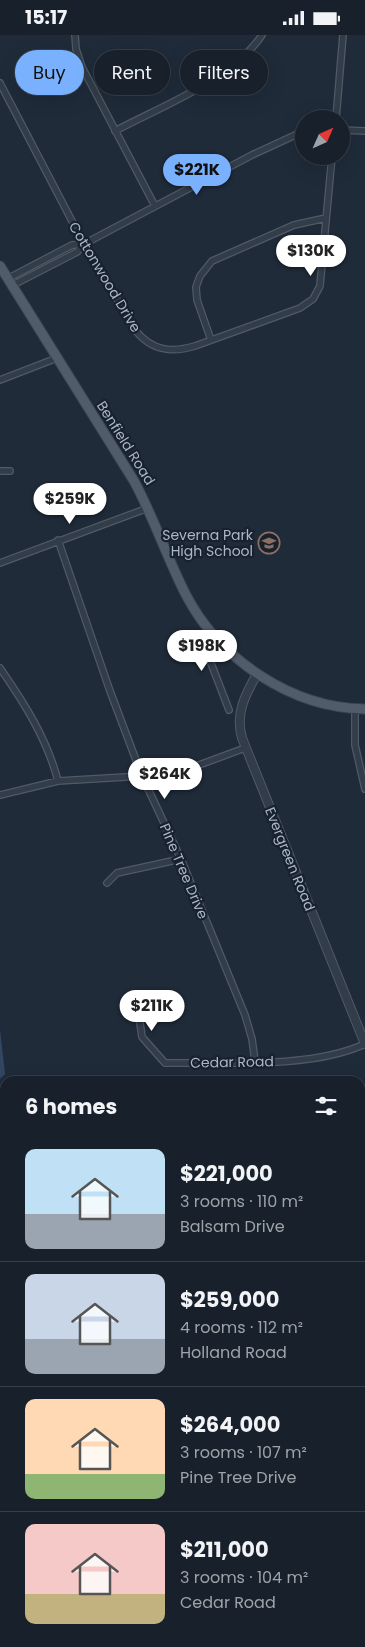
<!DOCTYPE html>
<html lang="en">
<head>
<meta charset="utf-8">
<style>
  :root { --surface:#17202b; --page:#202833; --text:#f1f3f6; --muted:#9ea3a9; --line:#363e47; --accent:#79b1ff }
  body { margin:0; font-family:Poppins,sans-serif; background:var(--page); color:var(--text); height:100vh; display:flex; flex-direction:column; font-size:19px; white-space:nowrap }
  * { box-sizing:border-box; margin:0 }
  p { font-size:16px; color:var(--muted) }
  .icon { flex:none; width:28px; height:28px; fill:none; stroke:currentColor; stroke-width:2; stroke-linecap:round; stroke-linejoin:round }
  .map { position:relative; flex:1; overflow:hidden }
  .panel { position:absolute; left:0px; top:1041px; width:365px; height:571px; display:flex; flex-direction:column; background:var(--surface); border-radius:15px 15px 0 0; box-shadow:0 5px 20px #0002,0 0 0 1px var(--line) }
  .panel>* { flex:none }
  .guide { position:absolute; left:15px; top:15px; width:335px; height:45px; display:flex; gap:10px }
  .needle { width:32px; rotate:45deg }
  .fabs { position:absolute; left:295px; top:75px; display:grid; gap:10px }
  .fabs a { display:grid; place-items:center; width:55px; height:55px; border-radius:50%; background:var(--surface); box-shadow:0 5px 20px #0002,0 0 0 1px var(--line); font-size:25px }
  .price { position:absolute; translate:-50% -42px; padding:0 11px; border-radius:18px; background:#fff; color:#222; font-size:16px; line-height:32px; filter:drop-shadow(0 1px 2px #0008) }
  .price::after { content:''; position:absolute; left:50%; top:30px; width:15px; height:11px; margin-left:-8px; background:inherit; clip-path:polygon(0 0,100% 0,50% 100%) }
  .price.current { background:var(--accent); color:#111 }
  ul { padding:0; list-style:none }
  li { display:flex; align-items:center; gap:15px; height:125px; padding:0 25px }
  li+li { border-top:1px solid var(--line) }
  li span { display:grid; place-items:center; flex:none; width:140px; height:100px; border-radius:10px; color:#555 }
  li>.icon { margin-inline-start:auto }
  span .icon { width:60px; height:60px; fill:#fffc; stroke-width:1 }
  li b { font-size:21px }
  h2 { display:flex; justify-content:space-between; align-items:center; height:60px; padding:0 25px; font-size:21px }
  .tag { padding:0 18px; border-radius:22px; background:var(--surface); box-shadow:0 5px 20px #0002,0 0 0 1px var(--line); font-size:18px; line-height:45px }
  .tag.current { background:var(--accent); color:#111 }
  .status { display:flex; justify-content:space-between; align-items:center; height:35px; padding:0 25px; background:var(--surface); direction:ltr }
  .status svg { height:14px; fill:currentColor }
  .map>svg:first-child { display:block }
  .green { fill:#21383a }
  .water { fill:#314761 }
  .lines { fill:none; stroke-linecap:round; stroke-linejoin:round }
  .minor-casing { stroke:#505a67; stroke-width:8 }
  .tertiary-casing { stroke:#505a67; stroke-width:10 }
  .primary-casing { stroke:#3c4653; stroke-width:11 }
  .minor { stroke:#323d49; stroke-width:5.5 }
  .tertiary { stroke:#323d49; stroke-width:8 }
  .primary { stroke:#505c6a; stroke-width:9 }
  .labels { text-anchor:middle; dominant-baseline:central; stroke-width:4.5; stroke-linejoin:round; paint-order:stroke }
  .street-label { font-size:14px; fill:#acb7c6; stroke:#18222e }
  .poi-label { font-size:14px; fill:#acb7c6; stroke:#18222e; text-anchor:end }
</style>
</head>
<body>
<div class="status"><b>15:17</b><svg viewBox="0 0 49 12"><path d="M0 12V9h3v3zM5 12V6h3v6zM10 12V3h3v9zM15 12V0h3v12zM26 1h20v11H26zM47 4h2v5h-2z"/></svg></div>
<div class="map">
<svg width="365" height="1612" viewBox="0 0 365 1612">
  <rect width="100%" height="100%" fill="#1f2b39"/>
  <path class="green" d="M 365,1562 L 365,1592 L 360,1583 L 360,1565 Z"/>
  <path class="water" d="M 0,994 L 5,1039 L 0,1044 Z"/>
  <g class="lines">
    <g class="minor-casing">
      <path id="minor" d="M 75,0 L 76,14 L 82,32 L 155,171
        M 0,48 L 84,209 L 136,296 C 152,316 172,318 195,311 L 300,273 L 313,264 L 320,251 L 332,121
        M 336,84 L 343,0
        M 341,95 L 365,96
        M 115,96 C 162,71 233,44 262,0
        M 7,244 L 72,210 L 84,209
        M 11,251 L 77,217 L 84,209 L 252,120 L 304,96
        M 211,305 L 197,265 L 196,252 L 200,241 L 212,226 L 294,190 L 326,183
        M 0,345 L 57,323
        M 0,436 L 10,436
        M 58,505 L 110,656 L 142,741 L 181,824 L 245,980 L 252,1004 L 255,1026
        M 0,528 L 148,473
        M 219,604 L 210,613 L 209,623 L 229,675
        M 0,633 C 25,669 47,704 58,746
        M 355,674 L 355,710 L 365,754
        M 0,760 L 58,746 L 142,741 L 177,735 L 199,730 L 245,713
        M 107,848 L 117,838 L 181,824
        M 137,968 L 142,1002 L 165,1028 C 226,1027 310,1034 365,1009
        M 360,1124 L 365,1123
        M 360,1220 L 365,1220
        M 360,1314 L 365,1315
        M 0,1336 L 5,1327
        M 0,1358 L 5,1358
        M 360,1425 L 365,1426
        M 0,1549 L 5,1553
        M 360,1555 L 365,1552
        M 360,1602 L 365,1611
        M 268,1612 L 271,1608"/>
    </g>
    <g class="tertiary-casing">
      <path id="tertiary" d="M 257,639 C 245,660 235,679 242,703 L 365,1009"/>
    </g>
    <g class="primary-casing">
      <path id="primary" d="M 0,231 L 134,446 C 154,483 167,523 186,560 C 220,625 292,673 365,674"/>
    </g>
    <use href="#minor" class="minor"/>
    <use href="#tertiary" class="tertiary"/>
    <use href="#primary" class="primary"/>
  </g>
  <defs>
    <g id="school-ring" transform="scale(1.125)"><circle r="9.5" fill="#18222e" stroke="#8d6e63" stroke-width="1.5"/><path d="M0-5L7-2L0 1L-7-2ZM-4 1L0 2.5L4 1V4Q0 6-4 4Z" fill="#8d6e63"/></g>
  </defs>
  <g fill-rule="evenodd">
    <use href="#school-ring" x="269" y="508"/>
  </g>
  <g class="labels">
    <g class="street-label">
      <text transform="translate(105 242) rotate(59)">Cottonwood Drive</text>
      <text transform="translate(126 408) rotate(58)">Benfield Road</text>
      <text transform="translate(290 824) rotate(68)">Evergreen Road</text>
      <text transform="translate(184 836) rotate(67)">Pine Tree Drive</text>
      <text transform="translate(232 1027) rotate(-1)">Cedar Road</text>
    </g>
    <g class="poi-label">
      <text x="253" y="500">Severna Park<tspan x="253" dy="16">High School</tspan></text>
    </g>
  </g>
</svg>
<div class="fabs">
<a><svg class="needle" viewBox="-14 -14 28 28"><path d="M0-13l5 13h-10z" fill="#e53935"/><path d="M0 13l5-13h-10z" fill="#9ea3a9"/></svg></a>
</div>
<b class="price current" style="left:197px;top:161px">$221K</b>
<b class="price" style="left:311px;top:242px">$130K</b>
<b class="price" style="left:70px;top:490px">$259K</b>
<b class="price" style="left:202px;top:637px">$198K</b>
<b class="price" style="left:165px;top:765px">$264K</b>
<b class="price" style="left:152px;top:997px">$211K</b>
<div class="guide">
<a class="tag current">Buy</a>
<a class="tag">Rent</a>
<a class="tag">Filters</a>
</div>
<section class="panel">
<h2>6 homes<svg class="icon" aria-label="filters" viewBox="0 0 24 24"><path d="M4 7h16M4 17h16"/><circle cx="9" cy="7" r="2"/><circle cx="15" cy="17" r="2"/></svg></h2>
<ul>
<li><span style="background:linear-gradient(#bfe0f5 65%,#9aa5b1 0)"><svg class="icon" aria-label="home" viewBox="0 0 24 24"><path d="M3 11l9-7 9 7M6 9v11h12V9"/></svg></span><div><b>$221,000</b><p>3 rooms · 110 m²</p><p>Balsam Drive</p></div></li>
<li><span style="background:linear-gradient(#c9d6e8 65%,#9aa5b1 0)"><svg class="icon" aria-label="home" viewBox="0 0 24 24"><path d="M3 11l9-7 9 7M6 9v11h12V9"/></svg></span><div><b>$259,000</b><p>4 rooms · 112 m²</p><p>Holland Road</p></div></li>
<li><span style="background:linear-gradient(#ffd9b3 75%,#8fb573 0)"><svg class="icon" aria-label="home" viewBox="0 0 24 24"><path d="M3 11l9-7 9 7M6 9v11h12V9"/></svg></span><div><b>$264,000</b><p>3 rooms · 107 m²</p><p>Pine Tree Drive</p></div></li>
<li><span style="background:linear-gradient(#f6c9c9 70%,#c2b280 0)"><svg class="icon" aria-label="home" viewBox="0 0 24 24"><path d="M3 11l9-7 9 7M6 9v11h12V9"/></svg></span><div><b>$211,000</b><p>3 rooms · 104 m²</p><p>Cedar Road</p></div></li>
</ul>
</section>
</div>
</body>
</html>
